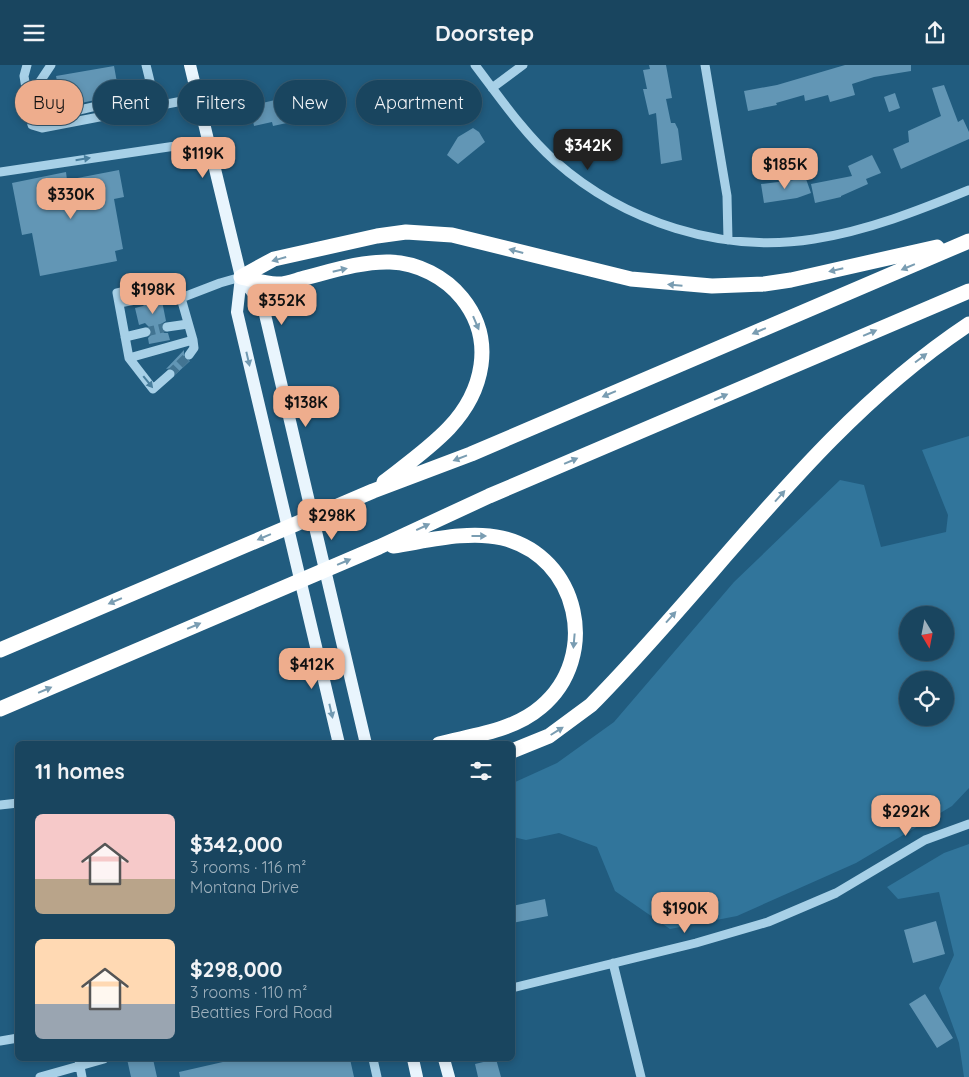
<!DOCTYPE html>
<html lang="en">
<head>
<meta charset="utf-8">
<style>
  :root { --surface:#19455f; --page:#224c65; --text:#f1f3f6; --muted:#9fb1bd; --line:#375d74; --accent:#eead8d }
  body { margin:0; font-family:Quicksand,sans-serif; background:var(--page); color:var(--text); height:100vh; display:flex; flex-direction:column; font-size:19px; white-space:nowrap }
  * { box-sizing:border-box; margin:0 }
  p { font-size:16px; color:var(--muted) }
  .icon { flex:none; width:28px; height:28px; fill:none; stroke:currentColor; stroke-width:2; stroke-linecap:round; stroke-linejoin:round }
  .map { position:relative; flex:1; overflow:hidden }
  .drawer { position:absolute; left:15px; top:676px; width:500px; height:320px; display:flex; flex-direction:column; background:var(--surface); border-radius:8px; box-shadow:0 2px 8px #0003,0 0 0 1px var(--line) }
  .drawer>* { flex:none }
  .top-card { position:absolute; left:15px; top:15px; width:500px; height:45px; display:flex; gap:10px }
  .needle { width:32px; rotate:170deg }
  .buttons { position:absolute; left:899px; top:541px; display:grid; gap:10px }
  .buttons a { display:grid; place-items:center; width:55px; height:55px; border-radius:50%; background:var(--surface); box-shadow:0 2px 8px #0003,0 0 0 1px var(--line); font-size:25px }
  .price { position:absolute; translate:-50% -42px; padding:0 11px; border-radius:10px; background:var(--accent); color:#111; font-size:16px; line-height:32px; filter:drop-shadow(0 1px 2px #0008) }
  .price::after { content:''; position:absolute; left:50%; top:30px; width:15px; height:11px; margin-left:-8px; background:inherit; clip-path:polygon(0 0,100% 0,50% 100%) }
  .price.active { background:#222; color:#fff }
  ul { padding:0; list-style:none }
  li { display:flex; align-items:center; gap:15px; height:125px; padding:0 20px }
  li span { display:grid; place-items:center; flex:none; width:140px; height:100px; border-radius:8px; color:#555 }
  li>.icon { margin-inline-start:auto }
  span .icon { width:60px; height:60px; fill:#fffc; stroke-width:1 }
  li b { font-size:21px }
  h2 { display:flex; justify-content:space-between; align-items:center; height:60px; padding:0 20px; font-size:21px }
  .chip { padding:0 18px; border-radius:22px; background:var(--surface); box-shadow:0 2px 8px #0003,0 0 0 1px var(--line); font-size:18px; line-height:45px }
  .chip.active { background:var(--accent); color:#111 }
  header { display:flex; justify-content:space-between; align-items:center; height:65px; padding:0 20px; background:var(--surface); font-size:22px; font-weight:800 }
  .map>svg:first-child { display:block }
  .green { fill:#31759b; fill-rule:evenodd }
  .building { fill:#6296b5 }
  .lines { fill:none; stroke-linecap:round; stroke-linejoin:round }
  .minor-tunnel { stroke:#427492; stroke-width:9; stroke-dasharray:9 4.5; stroke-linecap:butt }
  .minor { stroke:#a7d0e7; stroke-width:9 }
  .major { stroke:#e9f5fd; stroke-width:12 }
  .highway { stroke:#fff; stroke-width:15 }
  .oneway { fill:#497f9e }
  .oneway2 { fill:#7a9db2 }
  .oneway3 { fill:#7199b1 }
</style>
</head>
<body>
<header><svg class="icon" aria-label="menu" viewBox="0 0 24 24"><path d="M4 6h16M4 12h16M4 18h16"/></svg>Doorstep<svg class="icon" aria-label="share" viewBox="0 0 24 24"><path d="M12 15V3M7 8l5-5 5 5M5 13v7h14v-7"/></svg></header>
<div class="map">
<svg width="969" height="1012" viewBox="0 0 969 1012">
  <rect width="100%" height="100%" fill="#215c7f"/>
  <path class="green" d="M 969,371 L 969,723 L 952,741 L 856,798 L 737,851 L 670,864 L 615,826 L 597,782 L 559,768 L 526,775 L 513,772 L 513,718 L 557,698 L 614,657 L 734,517 L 840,415 L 864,420 L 881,482 L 946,467 L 948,450 L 922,385 ZM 908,550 L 945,550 L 945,588 L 908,588 ZM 908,615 L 945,615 L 945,652 L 908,652 Z
    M 969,779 L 969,1012 L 964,1012 L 959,978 L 939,923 L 954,890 L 939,827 L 898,834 L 887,822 L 944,788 Z"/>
  <path class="building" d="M 649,0 L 666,0 L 672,33 L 666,34 L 671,58 L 675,58 L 678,64 L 682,95 L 661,99 L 656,48 L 649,50 L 643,24 L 647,24 L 643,5 L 650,4 Z
    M 845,0 L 911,0 L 911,6 L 874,12 L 852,19 L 855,30 L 830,37 L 828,30 L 805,36 L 804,30 L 776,38 L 777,40 L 748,46 L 744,26 L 777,20 Z
    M 114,1 L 120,34 L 105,33 L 62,42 L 56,11 Z
    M 944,20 L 958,57 L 963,54 L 969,67 L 969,74 L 901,104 L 893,84 L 909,77 L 908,66 L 941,51 L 932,23 Z
    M 446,27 L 455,42 L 439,56 L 427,61 L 423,60 L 417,47 Z
    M 285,28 L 286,32 L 302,28 L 307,49 L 295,52 L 296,56 L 273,61 L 272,57 L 254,61 L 250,41 L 275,35 L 274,31 Z
    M 895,28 L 900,43 L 889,47 L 884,32 Z
    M 473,63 L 479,67 L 485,77 L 458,99 L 447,90 L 458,72 Z
    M 872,90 L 881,108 L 866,114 L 868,119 L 841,131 L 841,132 L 815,138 L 811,119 L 852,111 L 848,101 Z
    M 119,105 L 124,132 L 114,134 L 123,184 L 115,186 L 117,196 L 40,211 L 32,168 L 22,170 L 12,118 L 66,107 L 67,115 Z
    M 802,114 L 806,114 L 811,128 L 797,133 L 764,138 L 761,119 Z
    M 153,217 L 154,222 L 157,225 L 155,231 L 162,236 L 166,256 L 161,259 L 161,263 L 164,268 L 168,268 L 170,275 L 149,279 L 148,273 L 152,269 L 152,265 L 145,258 L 139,260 L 135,243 L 143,241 L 147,237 L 146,230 L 143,228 L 145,224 L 144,219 Z
    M 184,285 L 184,293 L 190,296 L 176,309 L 172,303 L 166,304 Z
    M 545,834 L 548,851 L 512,858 L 512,841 Z
    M 936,856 L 945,889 L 913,898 L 904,865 Z
    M 925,929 L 953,973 L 937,983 L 909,939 Z
    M 127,994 L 153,994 L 157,1012 L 131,1012 Z
    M 236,994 L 237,997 L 254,994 L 350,994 L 354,1012 L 180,1012 L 179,1007 Z
    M 496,994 L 501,1012 L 478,1012 L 475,999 Z"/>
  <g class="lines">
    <path class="minor-tunnel" d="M 139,223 L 159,219
      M 141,234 L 161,230
      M 146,267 L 167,262
      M 170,309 L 189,290"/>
    <path class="minor" d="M 27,0 L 24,11 L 32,60 L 42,63 L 198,33
      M 51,0 L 35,24 C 29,72 94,35 116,39 C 121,40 126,43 131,45
      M 146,0 L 156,41
      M 475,0 C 500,33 524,68 555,96 C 624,157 722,189 814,174 C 867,166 920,145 969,125
      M 705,0 L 727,131 L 728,175
      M 492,23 L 523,0
      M 0,107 L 209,76
      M 159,219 L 177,217 L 181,233
      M 139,223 L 117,228 L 129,293 L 193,275 L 181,233 L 220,218 L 241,212
      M 161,230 L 180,228
      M 119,238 L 141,234
      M 167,262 L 188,259
      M 125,272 L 146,267
      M 189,290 L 194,283 L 193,275
      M 129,293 L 153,324 L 170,309
      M 0,740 L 18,738
      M 613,898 L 641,1012
      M 512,923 L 696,878 L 768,857 L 836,828 L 925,775 L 969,759
      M 0,976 L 18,973
      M 373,994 L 377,1012
      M 79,996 L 82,1012
      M 40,1012 L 104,994"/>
    <path class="major" d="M 190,0 L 241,212 L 237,247 L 339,679
      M 241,212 L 263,241 L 366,679
      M 413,994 L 417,1012
      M 444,994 L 449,1012"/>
    <path class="highway" d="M 241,212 L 274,194 L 377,171 L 406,167 L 452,170 L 631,214 L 712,221 L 764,219 L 791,215 L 937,182
      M 241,212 C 253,214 267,220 279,219 C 286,219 294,216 301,214 C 329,207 361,196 390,197 C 418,198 445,212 462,233 C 496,275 483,327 449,363 C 430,383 406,400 384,417
      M 393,481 C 427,476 468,465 502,473 C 579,491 601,592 541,642 C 513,666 474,670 439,679
      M 0,585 L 373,426 L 471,389 L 969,176
      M 0,644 L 379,482 L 489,431 L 969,226
      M 512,686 L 549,671 L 591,640 C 717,513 818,359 969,259"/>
  </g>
  <defs><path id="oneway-solid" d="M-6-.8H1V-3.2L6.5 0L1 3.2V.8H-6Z" transform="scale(1.25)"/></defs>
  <g class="oneway">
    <use href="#oneway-solid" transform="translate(83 94) rotate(-9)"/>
    <use href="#oneway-solid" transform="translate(148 317) rotate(51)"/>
  </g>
  <g class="oneway2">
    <use href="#oneway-solid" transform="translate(516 186) rotate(-165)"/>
    <use href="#oneway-solid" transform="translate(279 194) rotate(164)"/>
    <use href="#oneway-solid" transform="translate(908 202) rotate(157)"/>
    <use href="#oneway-solid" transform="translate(340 205) rotate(-13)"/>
    <use href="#oneway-solid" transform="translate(836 205) rotate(167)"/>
    <use href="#oneway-solid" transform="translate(675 220) rotate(-175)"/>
    <use href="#oneway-solid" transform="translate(476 258) rotate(67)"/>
    <use href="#oneway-solid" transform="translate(759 266) rotate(157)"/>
    <use href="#oneway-solid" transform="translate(870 268) rotate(-23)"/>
    <use href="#oneway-solid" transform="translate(921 293) rotate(-37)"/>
    <use href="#oneway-solid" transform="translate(609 329) rotate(157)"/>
    <use href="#oneway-solid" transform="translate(721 332) rotate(-23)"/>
    <use href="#oneway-solid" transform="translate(460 393) rotate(159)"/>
    <use href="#oneway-solid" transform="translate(571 396) rotate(-23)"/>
    <use href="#oneway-solid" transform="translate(780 431) rotate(-48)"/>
    <use href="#oneway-solid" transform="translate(423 462) rotate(-25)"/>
    <use href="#oneway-solid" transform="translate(479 471)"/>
    <use href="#oneway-solid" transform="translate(264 472) rotate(157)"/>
    <use href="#oneway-solid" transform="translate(344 497) rotate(-23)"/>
    <use href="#oneway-solid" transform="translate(115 536) rotate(157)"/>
    <use href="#oneway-solid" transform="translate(671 552) rotate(-48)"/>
    <use href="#oneway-solid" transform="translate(194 561) rotate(-23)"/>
    <use href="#oneway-solid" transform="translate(574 576) rotate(95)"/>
    <use href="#oneway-solid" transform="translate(45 625) rotate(-23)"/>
    <use href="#oneway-solid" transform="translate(557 666) rotate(-32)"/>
  </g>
  <g class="oneway3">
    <use href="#oneway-solid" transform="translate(248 294) rotate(77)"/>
    <use href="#oneway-solid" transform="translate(331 646) rotate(77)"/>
  </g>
</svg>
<div class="buttons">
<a><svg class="needle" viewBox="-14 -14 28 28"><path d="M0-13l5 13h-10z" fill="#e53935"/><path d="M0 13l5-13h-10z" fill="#9fb1bd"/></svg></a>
<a><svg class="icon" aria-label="locate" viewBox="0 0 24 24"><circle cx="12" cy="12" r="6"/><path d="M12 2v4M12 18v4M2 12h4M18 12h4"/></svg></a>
</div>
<b class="price active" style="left:588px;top:106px">$342K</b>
<b class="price" style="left:203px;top:114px">$119K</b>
<b class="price" style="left:785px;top:125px">$185K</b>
<b class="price" style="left:71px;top:155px">$330K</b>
<b class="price" style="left:153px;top:250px">$198K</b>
<b class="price" style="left:282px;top:261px">$352K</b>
<b class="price" style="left:306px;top:363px">$138K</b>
<b class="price" style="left:332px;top:476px">$298K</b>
<b class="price" style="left:312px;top:625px">$412K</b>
<b class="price" style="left:906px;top:772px">$292K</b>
<b class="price" style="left:685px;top:869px">$190K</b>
<div class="top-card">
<a class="chip active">Buy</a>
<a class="chip">Rent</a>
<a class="chip">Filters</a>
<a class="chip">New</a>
<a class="chip">Apartment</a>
</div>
<section class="drawer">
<h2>11 homes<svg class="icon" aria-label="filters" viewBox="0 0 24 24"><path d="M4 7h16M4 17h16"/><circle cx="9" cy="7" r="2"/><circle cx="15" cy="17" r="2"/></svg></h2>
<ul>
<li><span style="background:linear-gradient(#f6c9c9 65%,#b9a48a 0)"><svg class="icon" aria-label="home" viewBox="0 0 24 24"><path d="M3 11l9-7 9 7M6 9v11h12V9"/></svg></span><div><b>$342,000</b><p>3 rooms · 116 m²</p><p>Montana Drive</p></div></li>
<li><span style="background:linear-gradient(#ffd9b3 65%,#9aa5b1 0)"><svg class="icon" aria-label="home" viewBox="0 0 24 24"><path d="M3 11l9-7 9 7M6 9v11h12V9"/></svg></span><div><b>$298,000</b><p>3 rooms · 110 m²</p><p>Beatties Ford Road</p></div></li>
</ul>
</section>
</div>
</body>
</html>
